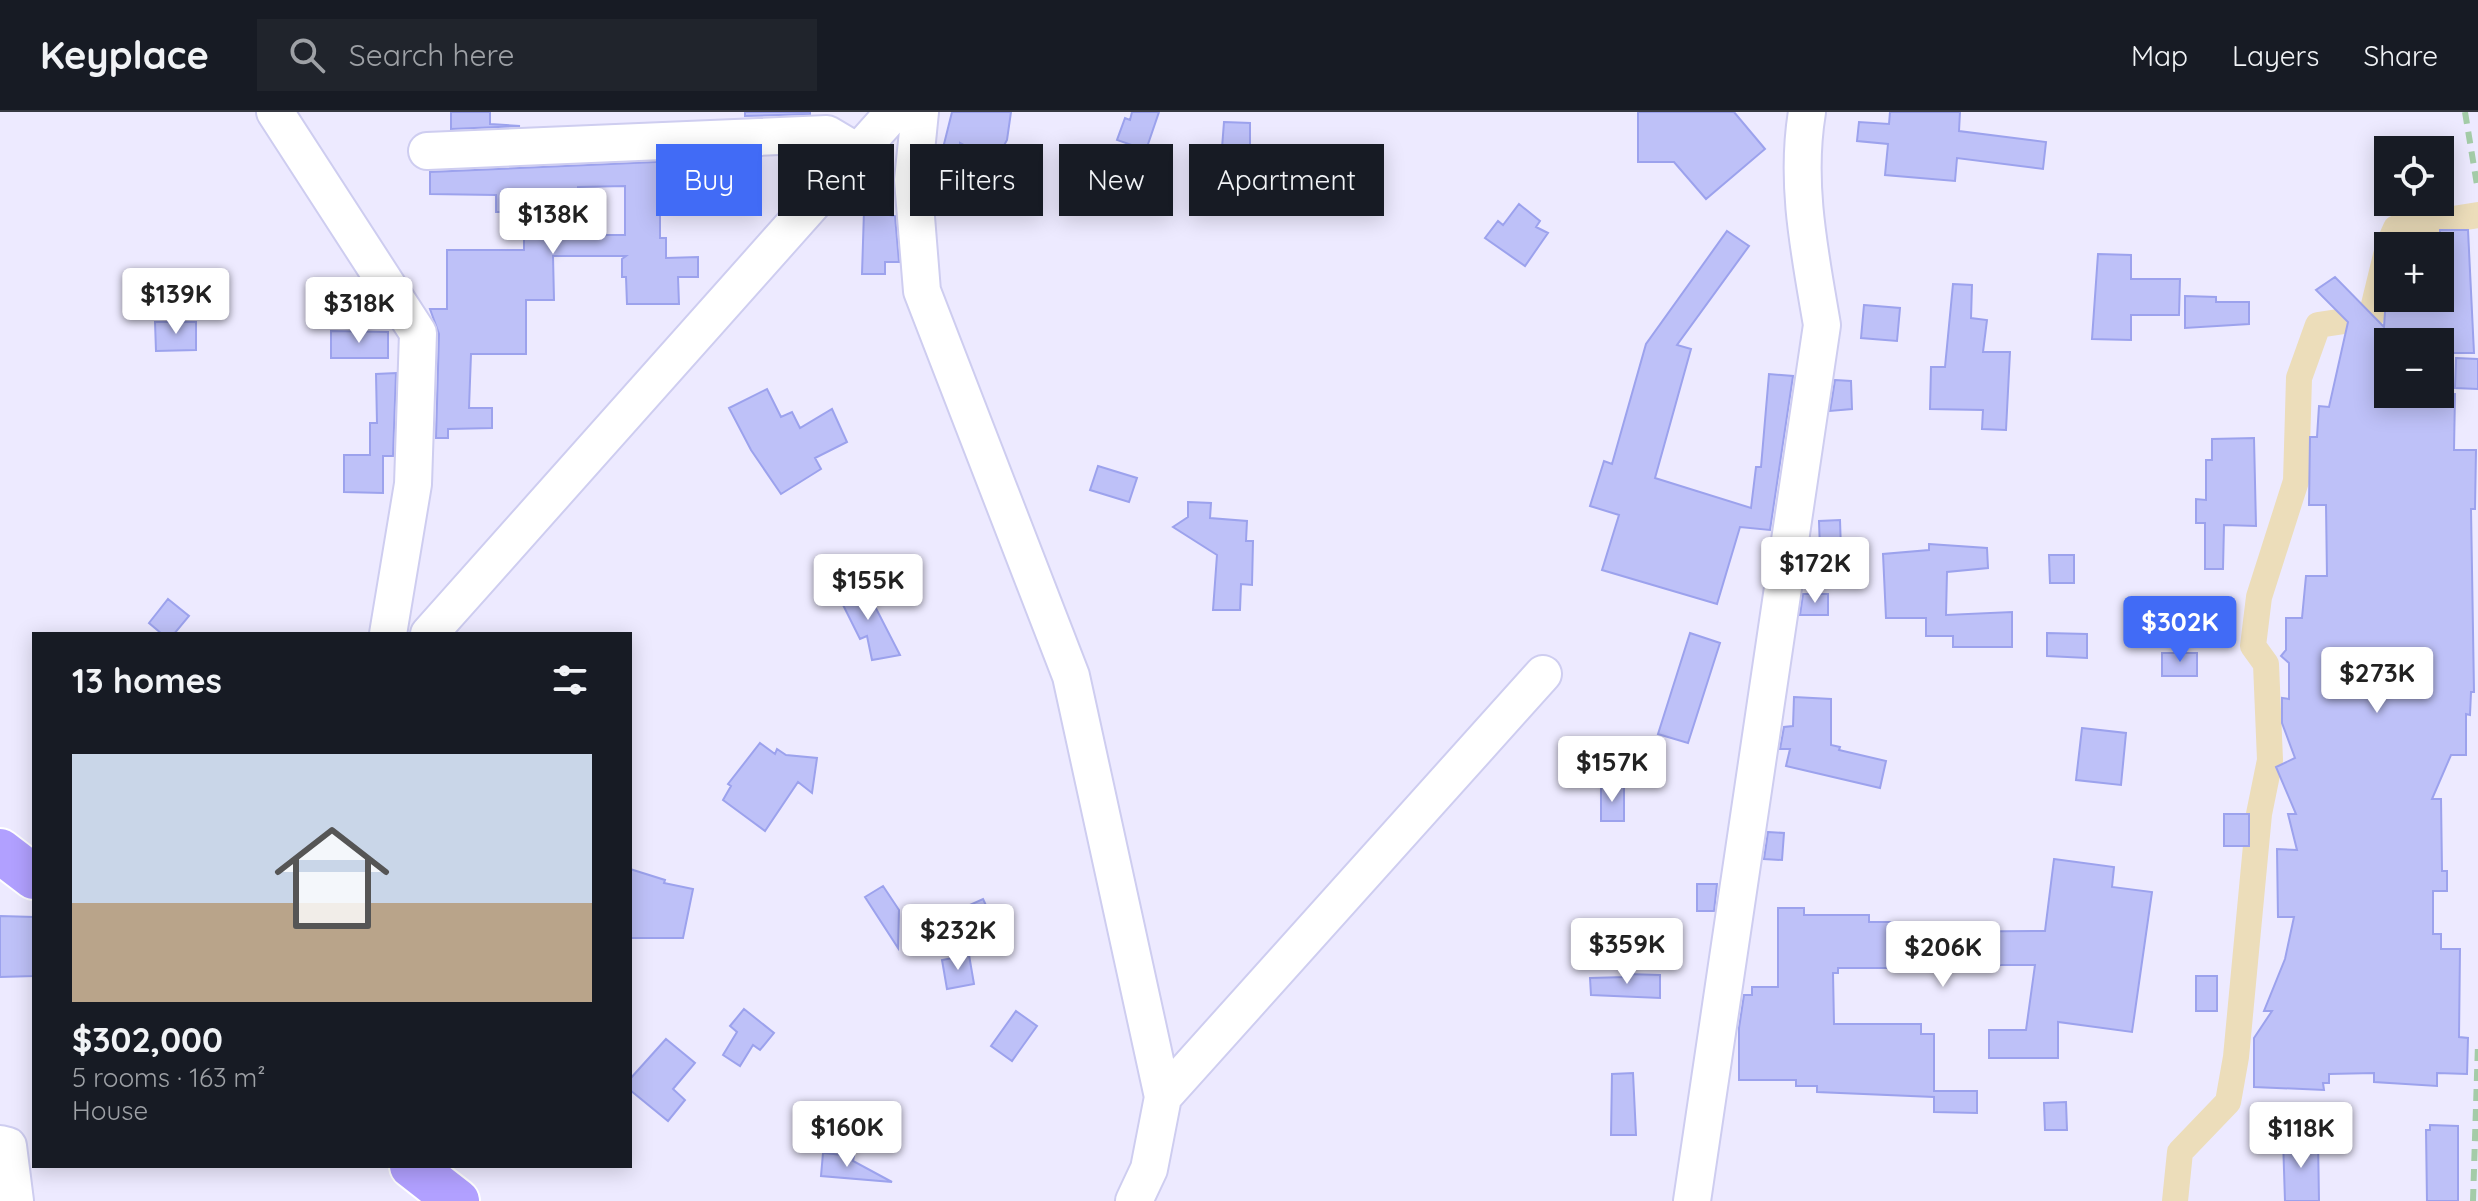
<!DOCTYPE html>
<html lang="en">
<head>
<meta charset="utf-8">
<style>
  :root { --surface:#171b24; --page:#20242c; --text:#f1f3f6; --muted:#9ea1a6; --line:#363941; --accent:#416bf6 }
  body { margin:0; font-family:Quicksand,sans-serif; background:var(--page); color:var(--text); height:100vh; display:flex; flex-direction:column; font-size:30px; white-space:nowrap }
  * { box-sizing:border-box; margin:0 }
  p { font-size:26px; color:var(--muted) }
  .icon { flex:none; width:44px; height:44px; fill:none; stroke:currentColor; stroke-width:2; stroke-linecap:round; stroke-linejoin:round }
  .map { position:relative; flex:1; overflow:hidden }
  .side { position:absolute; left:32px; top:520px; width:600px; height:536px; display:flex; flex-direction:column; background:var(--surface); border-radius:0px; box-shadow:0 4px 20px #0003 }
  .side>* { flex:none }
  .guide { position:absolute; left:656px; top:32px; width:760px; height:72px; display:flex; gap:16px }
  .controls { position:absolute; left:2374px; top:24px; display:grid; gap:16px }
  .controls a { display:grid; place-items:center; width:80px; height:80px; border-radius:0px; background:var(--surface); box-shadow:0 4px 20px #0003; font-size:40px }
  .price { position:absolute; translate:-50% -68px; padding:0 18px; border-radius:8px; background:#fff; color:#222; font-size:26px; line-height:52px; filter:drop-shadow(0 2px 4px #0008) }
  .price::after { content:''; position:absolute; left:50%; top:48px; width:24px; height:18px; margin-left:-12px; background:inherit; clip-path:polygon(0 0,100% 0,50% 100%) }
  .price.selected { background:var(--accent); color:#fff }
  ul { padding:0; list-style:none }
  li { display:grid; align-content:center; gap:16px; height:424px; padding:0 40px }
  li span { display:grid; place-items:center; height:248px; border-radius:0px; color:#555 }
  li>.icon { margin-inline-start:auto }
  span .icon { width:144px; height:144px; fill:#fffc; stroke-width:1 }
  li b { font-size:34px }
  h2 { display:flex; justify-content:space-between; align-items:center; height:96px; padding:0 40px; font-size:34px }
  .tag { padding:0 28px; border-radius:0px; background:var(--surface); box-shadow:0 4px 20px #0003; font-size:28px; line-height:72px }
  .tag.selected { background:var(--accent); color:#fff }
  header { display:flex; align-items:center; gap:48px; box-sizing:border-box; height:112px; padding:0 40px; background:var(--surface); border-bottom:2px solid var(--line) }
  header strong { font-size:38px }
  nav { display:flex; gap:44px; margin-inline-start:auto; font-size:28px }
  .search { width:560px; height:72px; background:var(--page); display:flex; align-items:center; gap:20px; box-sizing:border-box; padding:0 28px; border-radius:0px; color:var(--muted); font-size:30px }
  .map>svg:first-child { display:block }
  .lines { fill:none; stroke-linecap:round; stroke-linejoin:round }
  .canal { stroke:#ecddba; stroke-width:26 }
  .building { fill:#bec1f8; stroke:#9ca2ed; stroke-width:2; fill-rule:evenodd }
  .minor-casing { stroke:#cecdf0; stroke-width:40 }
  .major-casing { stroke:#fff; stroke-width:48 }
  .minor { stroke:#fff; stroke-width:36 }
  .major { stroke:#b1a0ff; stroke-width:44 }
  .rail { stroke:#a4cca8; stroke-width:6; stroke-dasharray:12 8; stroke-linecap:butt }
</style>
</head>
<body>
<header>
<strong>Keyplace</strong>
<div class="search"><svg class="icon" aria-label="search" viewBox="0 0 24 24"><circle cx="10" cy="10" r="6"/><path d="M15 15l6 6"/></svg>Search here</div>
<nav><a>Map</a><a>Layers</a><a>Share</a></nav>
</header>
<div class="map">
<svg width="2478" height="1089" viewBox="0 0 2478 1089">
  <rect width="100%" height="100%" fill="#edeaff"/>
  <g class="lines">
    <path class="canal" d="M 2388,134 L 2396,116 L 2478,103
      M 2175,1089 L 2180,1040 L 2228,990 L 2236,945 L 2259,702 L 2270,648 L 2266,552 L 2253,534 L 2259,485 L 2296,369 L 2299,266 L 2318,213 L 2371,205 L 2388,135"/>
  </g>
  <path class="building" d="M 451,0 L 490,0 L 490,12 L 520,14 L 451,17 Z
    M 745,0 L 810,0 L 810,2 L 745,4 Z
    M 952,0 L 1011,0 L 1007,28 L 995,50 L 960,31 L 960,72 L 938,72 L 938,56 Z
    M 1132,0 L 1159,0 L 1146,38 L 1117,28 L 1125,6 L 1130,8 Z
    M 1638,0 L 1734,0 L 1765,37 L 1706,87 L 1674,50 L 1638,50 Z
    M 1890,0 L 1960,0 L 1959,19 L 2046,30 L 2043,57 L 1957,46 L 1955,69 L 1885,63 L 1888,32 L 1857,29 L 1859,10 L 1889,12 Z
    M 1224,10 L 1250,11 L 1250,38 L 1222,36 Z
    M 747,46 L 748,69 L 660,70 L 660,126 L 666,126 L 666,146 L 698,145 L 698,165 L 678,165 L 679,192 L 627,192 L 626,165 L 622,165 L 622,147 L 626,144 L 553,144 L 554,188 L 526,188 L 526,242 L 471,242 L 469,296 L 492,296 L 492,316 L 448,317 L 448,326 L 436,326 L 439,222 L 430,197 L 447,197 L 447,138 L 524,138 L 524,100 L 496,100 L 496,83 L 430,82 L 430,60 ZM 625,74 L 625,123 L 579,123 L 578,75 Z
    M 1519,92 L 1540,109 L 1536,115 L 1548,121 L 1525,154 L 1485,126 L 1498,109 L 1503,113 Z
    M 864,99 L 895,104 L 899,150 L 885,150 L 885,162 L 862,162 Z
    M 2440,118 L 2468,118 L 2474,241 L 2440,241 L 2440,230 L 2388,230 L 2388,282 L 2455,282 L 2454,338 L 2476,338 L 2475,397 L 2471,397 L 2474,580 L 2471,580 L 2470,603 L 2466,602 L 2466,643 L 2451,643 L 2432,687 L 2441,687 L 2442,759 L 2447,759 L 2447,779 L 2433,779 L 2433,822 L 2441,822 L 2441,837 L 2460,837 L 2459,925 L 2468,926 L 2467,962 L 2437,961 L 2437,974 L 2374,970 L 2374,961 L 2329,962 L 2329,971 L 2323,971 L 2324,978 L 2254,975 L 2254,926 L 2272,899 L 2264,899 L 2285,847 L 2294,805 L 2278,805 L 2277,737 L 2297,738 L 2288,702 L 2296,702 L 2276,655 L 2295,646 L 2282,611 L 2282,586 L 2289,587 L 2289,551 L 2281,544 L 2286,538 L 2286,506 L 2302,506 L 2306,464 L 2327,464 L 2326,393 L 2309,393 L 2310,325 L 2317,325 L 2319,294 L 2329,295 L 2348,210 L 2316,178 L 2335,165 L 2384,215 L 2386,186 L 2440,186 Z
    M 1727,119 L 1749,134 L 1677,233 L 1691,237 L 1655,366 L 1751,396 L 1756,355 L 1761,355 L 1769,262 L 1793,264 L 1770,418 L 1740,415 L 1717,492 L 1602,458 L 1619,403 L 1590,394 L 1604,349 L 1612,352 L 1646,232 Z
    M 2098,142 L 2131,143 L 2131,167 L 2180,167 L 2179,203 L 2131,203 L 2131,228 L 2092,227 Z
    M 1953,172 L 1972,173 L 1971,206 L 1987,208 L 1983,240 L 2010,240 L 2006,318 L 1982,317 L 1983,298 L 1930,297 L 1931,255 L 1945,255 Z
    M 2185,184 L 2216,185 L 2216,190 L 2249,190 L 2249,212 L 2185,216 Z
    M 1864,193 L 1900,196 L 1897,229 L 1861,226 Z
    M 155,210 L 196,210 L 196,238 L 156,239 Z
    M 331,219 L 388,220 L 388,246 L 331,246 Z
    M 2456,246 L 2478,247 L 2478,277 L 2455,276 Z
    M 396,261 L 393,344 L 383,344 L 383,381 L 344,380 L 344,343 L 370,343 L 370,311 L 377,311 L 376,262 Z
    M 1835,268 L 1851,269 L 1852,297 L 1830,299 Z
    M 767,277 L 781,305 L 792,300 L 800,316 L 832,297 L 847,330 L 815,346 L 821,357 L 781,382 L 751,338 L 729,296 Z
    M 2254,326 L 2256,414 L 2224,413 L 2223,457 L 2205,457 L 2205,411 L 2196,411 L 2196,387 L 2206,388 L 2206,348 L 2212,348 L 2212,327 Z
    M 1098,354 L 1137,366 L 1129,390 L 1090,378 Z
    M 1188,390 L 1211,391 L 1210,406 L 1247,409 L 1246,429 L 1253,429 L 1252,473 L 1241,472 L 1240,498 L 1213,498 L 1217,443 L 1173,415 L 1188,405 Z
    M 1840,408 L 1841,438 L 1820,438 L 1819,409 Z
    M 1929,432 L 1987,436 L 1988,456 L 1947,460 L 1946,503 L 2012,500 L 2012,535 L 1953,535 L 1953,524 L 1926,524 L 1926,506 L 1886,506 L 1883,442 L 1929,438 Z
    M 2049,443 L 2074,443 L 2074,471 L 2050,471 Z
    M 862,470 L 863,471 L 900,543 L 872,548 L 867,524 L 860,527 L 838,483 Z
    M 1803,482 L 1828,482 L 1828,503 L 1800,503 Z
    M 168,487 L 189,504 L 174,522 L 162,522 L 149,511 Z
    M 1690,521 L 1720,531 L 1688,631 L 1658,622 Z
    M 2047,521 L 2087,522 L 2087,546 L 2047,544 Z
    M 2162,541 L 2197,541 L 2197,564 L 2162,564 Z
    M 1794,585 L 1831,587 L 1831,633 L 1840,635 L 1839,638 L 1886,649 L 1880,676 L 1786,654 L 1790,637 L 1780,637 L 1784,615 L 1793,614 Z
    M 2082,616 L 2126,621 L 2121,673 L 2076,668 Z
    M 760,631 L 775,642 L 777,637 L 786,643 L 817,646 L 812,681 L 798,670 L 765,719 L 723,688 L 731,674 L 728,672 Z
    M 1601,675 L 1624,675 L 1624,709 L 1601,709 Z
    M 2224,702 L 2249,702 L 2249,734 L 2224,734 Z
    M 1768,720 L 1784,721 L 1782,748 L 1764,747 Z
    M 2054,747 L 2114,755 L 2112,775 L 2152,780 L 2132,920 L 2058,910 L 2058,946 L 1989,946 L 1989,918 L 2026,918 L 2035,853 L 1992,853 L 1992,847 L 1931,847 L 1931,860 L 1907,860 L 1907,856 L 1838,856 L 1838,861 L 1833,861 L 1834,912 L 1921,912 L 1921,922 L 1934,922 L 1934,979 L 1977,979 L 1977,1001 L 1934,1000 L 1934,985 L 1817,980 L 1817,974 L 1796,974 L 1796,968 L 1739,968 L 1739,916 L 1744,883 L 1752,883 L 1752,875 L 1778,875 L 1778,796 L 1804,796 L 1804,803 L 1869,803 L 1869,810 L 1911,810 L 1911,820 L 2045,819 Z
    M 630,757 L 665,768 L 664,771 L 693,777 L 683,826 L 630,826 Z
    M 1697,772 L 1717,772 L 1714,799 L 1697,799 Z
    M 883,774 L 899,798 L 898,836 L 865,785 Z
    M 983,787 L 997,817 L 977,826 L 963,796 Z
    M 0,804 L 34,805 L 34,864 L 0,865 Z
    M 969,843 L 974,872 L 947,877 L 942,848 Z
    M 1626,862 L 1660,863 L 1660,886 L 1591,883 L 1590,866 L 1626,865 Z
    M 2196,864 L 2217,864 L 2217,899 L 2196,899 Z
    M 744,897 L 774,921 L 760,938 L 753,933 L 740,954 L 723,943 L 737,920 L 730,914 Z
    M 1016,899 L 1037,914 L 1012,949 L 991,934 Z
    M 666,927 L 695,951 L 673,977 L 685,988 L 668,1009 L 630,978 L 630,967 Z
    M 1633,961 L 1636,1023 L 1611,1023 L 1612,962 Z
    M 2066,990 L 2067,1018 L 2045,1018 L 2044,991 Z
    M 2430,1013 L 2458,1014 L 2458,1089 L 2427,1089 L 2426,1018 L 2430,1018 Z
    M 2318,1026 L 2319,1089 L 2285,1089 L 2283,1027 Z
    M 823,1041 L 854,1044 L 853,1049 L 892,1070 L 821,1064 Z"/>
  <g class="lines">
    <g class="minor-casing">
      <path id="minor" d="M 275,0 L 418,221 L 413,372 L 388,522
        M 920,0 L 913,68 L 922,179 L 1071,564 L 1163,985 L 1149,1057 L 1134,1089
        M 427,39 L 827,22 L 859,41
        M 429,522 L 894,0
        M 1163,985 L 1543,562
        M 0,1032 L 8,1034 L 15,1089
        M 1692,1089 L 1822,213 C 1810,142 1795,72 1807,0"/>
    </g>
    <g class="major-casing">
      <path id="major" d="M 0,739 L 34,765
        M 412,1054 L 457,1089"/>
    </g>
    <use href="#minor" class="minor"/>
    <use href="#major" class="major"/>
    <path class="rail" d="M 2465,0 L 2478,79
      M 2473,1089 L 2478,932"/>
  </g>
</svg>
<div class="controls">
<a><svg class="icon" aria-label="locate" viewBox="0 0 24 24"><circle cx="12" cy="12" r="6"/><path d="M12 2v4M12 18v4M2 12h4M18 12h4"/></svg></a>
<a>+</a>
<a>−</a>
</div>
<b class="price" style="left:553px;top:144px">$138K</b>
<b class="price" style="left:176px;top:224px">$139K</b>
<b class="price" style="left:359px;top:233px">$318K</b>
<b class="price" style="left:1815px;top:493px">$172K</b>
<b class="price" style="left:868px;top:510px">$155K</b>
<b class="price selected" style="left:2180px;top:552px">$302K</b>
<b class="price" style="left:2377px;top:603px">$273K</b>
<b class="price" style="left:1612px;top:692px">$157K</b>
<b class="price" style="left:958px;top:860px">$232K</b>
<b class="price" style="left:1627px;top:874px">$359K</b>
<b class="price" style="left:1943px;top:877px">$206K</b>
<b class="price" style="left:847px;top:1057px">$160K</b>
<b class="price" style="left:2301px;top:1058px">$118K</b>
<div class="guide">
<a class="tag selected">Buy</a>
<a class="tag">Rent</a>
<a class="tag">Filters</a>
<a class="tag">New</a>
<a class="tag">Apartment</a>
</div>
<section class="side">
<h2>13 homes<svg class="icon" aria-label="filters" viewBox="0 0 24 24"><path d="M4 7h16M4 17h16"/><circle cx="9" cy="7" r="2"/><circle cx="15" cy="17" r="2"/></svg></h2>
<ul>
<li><span style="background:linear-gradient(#c9d6e8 60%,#b9a48a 0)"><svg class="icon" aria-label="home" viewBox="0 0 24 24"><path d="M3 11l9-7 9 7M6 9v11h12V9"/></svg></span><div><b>$302,000</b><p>5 rooms · 163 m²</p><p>House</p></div></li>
</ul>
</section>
</div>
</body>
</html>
